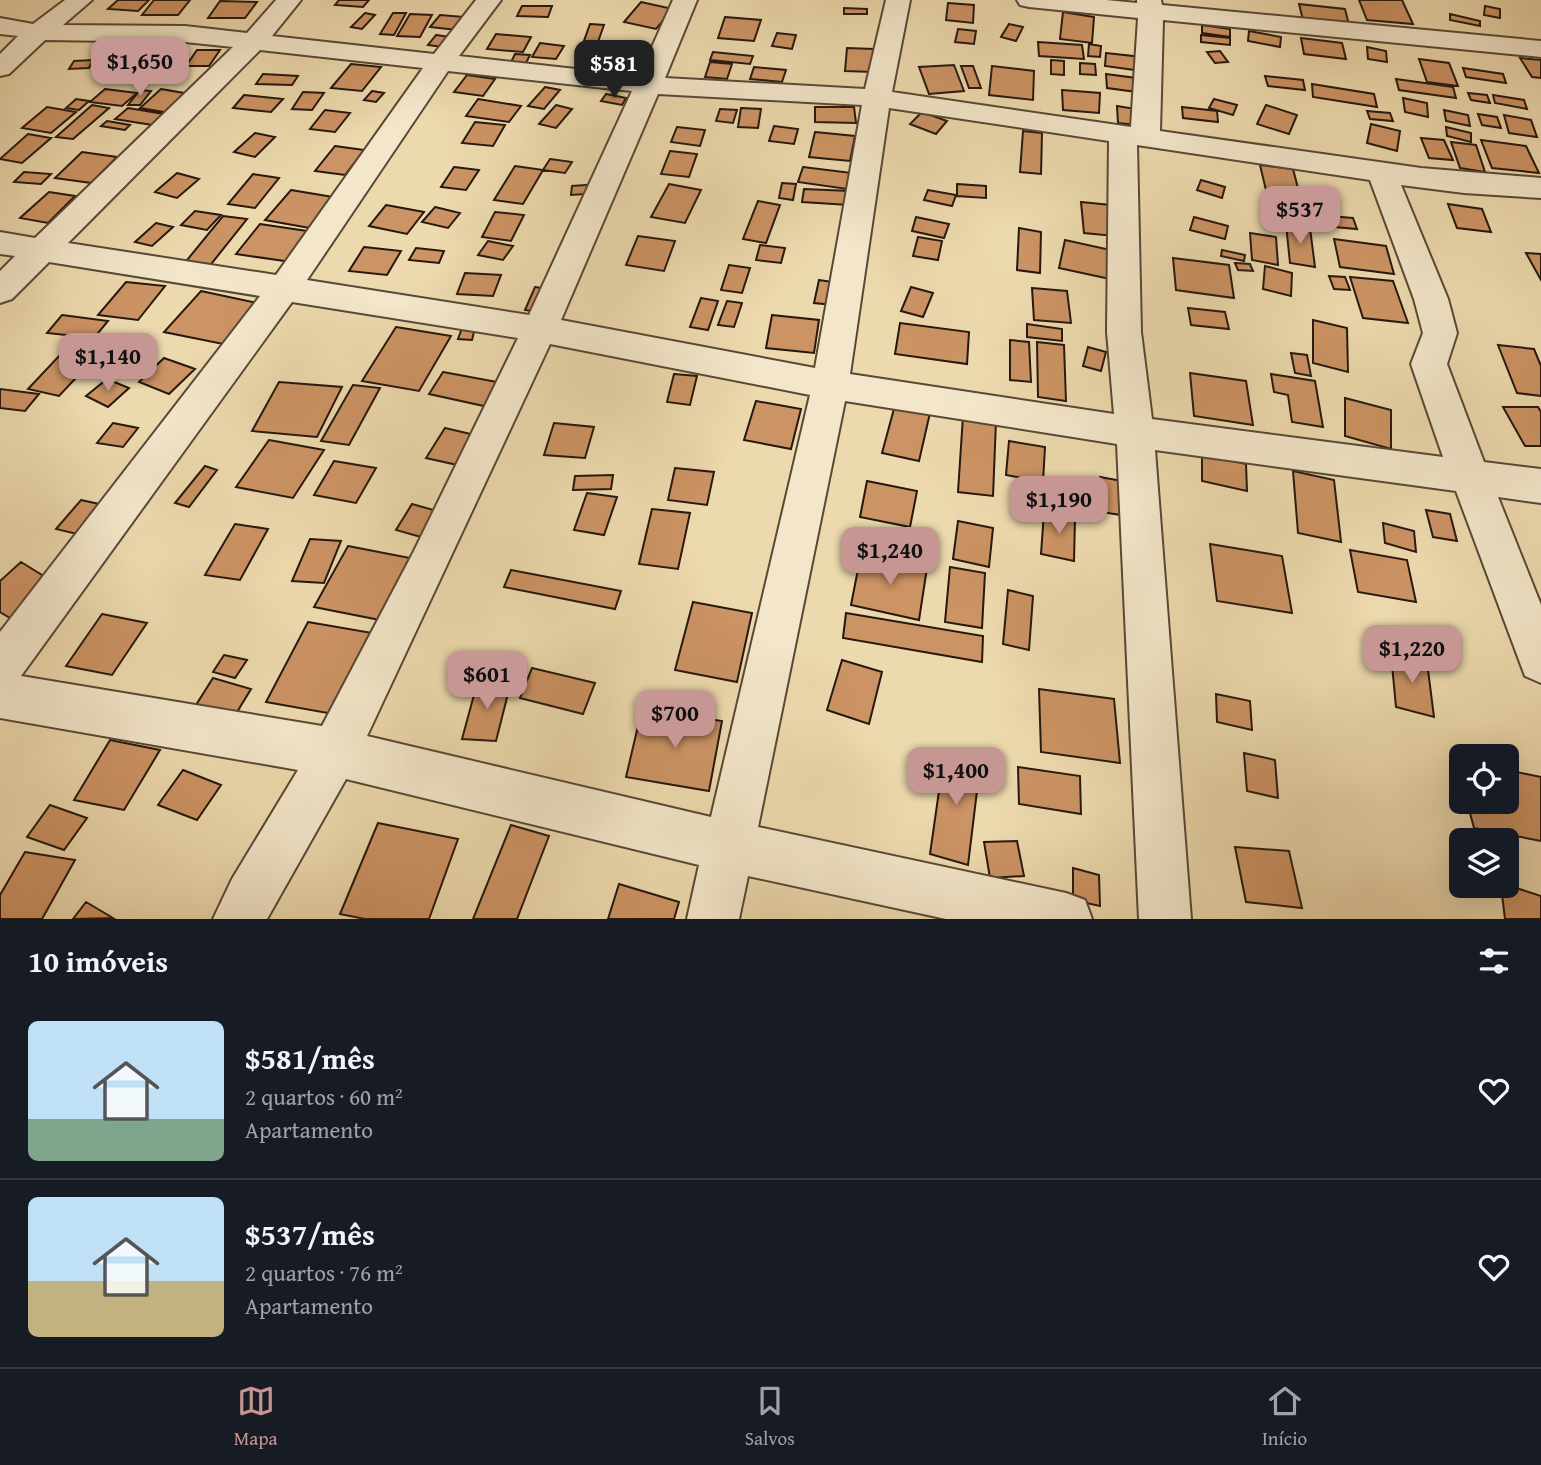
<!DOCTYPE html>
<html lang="pt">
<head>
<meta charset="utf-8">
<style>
  :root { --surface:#171b24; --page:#242831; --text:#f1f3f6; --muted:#9ea1a6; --line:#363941; --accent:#c59692 }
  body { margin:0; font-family:"Gentium Book Plus",serif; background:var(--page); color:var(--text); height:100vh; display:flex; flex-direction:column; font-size:26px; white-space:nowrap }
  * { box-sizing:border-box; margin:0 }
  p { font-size:23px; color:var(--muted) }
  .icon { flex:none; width:38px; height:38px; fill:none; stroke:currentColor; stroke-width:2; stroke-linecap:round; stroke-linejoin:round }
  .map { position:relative; height:919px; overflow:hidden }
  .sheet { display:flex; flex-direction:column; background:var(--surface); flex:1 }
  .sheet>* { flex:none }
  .buttons { position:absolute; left:1449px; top:744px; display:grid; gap:14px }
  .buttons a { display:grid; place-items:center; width:70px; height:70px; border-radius:10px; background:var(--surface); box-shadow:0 7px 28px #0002; font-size:35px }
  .price { position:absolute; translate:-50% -60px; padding:0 16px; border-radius:14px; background:var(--accent); color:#111; font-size:23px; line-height:46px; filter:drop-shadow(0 2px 4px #0008) }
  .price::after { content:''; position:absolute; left:50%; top:42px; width:21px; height:16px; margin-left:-10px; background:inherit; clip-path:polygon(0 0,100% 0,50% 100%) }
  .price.current { background:#222; color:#fff }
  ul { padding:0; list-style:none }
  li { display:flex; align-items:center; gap:21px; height:175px; padding:0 28px }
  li+li { border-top:2px solid var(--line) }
  li span { display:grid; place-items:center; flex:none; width:196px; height:140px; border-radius:10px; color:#555 }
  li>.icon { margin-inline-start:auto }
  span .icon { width:84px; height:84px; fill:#fffc; stroke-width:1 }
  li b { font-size:30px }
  h2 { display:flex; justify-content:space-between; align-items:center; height:84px; padding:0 28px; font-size:30px }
  .tabs { display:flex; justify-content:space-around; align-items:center; height:98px; border-top:2px solid var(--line); background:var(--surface); font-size:19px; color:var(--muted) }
  .tabs a { display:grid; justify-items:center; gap:4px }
  .tabs .current { color:var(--accent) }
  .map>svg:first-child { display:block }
  .building { fill:#cc9364; stroke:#26180f; stroke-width:2 }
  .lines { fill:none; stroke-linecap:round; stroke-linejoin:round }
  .street-casing { stroke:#584836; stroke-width:4 }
  .street { fill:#f3e6ca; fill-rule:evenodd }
</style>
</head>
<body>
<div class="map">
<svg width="1541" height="919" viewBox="0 0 1541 919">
  <rect width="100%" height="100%" fill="#ecd9ad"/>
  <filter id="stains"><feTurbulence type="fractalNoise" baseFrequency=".00286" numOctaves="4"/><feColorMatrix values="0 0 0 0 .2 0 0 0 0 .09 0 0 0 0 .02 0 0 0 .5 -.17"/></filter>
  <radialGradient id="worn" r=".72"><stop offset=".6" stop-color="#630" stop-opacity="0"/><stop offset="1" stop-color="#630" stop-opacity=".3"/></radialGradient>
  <path class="building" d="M 118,0 L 149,0 L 138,11 L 108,9 Z
    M 154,0 L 190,0 L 178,15 L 142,15 Z
    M 339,0 L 369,0 L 363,7 L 335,5 Z
    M 1359,0 L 1402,0 L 1413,24 L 1367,20 Z
    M 220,1 L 257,2 L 245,18 L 208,18 Z
    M 641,2 L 673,9 L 656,29 L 624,22 Z
    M 948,3 L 974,5 L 973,23 L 946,20 Z
    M 1299,4 L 1345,9 L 1349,25 L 1303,20 Z
    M 522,6 L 552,6 L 548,17 L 517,16 Z
    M 1485,6 L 1500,9 L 1500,18 L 1484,15 Z
    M 844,8 L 867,9 L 867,14 L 844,14 Z
    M 1063,12 L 1094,17 L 1092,43 L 1060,39 Z
    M 365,13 L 375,15 L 362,29 L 351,27 Z
    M 393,13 L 406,13 L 394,35 L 380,34 Z
    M 410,14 L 432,15 L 420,37 L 397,36 Z
    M 1450,14 L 1480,21 L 1480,26 L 1450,20 Z
    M 440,15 L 465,17 L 457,30 L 430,27 Z
    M 725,17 L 761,20 L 754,41 L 718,38 Z
    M 590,24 L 604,25 L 595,50 L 581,49 Z
    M 1009,24 L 1023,27 L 1016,41 L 1001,37 Z
    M 1202,25 L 1230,29 L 1230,37 L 1202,33 Z
    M 958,29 L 976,31 L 974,44 L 955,42 Z
    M 1249,31 L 1281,37 L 1280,47 L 1248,41 Z
    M 777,33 L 796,35 L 792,49 L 772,46 Z
    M 496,34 L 531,37 L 523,52 L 487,49 Z
    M 436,35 L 451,37 L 443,47 L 428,45 Z
    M 1201,35 L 1230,38 L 1230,45 L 1201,42 Z
    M 1301,38 L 1342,43 L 1346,59 L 1304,54 Z
    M 621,42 L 648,45 L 643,53 L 651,54 L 647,62 L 612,57 Z
    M 1038,42 L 1082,45 L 1084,59 L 1039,56 Z
    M 540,43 L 564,46 L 556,59 L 532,57 Z
    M 1089,44 L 1101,46 L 1100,57 L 1088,56 Z
    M 1367,47 L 1386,51 L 1387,62 L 1368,59 Z
    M 847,48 L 874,49 L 873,72 L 845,71 Z
    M 197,50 L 220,50 L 209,66 L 186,66 Z
    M 1220,51 L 1228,62 L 1215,63 L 1207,52 Z
    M 713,52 L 753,56 L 750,64 L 710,60 Z
    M 1106,53 L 1142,57 L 1142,71 L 1105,66 Z
    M 515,54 L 530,55 L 526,63 L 511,62 Z
    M 1520,58 L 1541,60 L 1541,78 L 1532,77 Z
    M 1419,59 L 1449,63 L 1458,86 L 1427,82 Z
    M 93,60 L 89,68 L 69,69 L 74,61 Z
    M 1051,60 L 1064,61 L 1064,75 L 1051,74 Z
    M 710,62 L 732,64 L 727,79 L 705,77 Z
    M 1080,63 L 1095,64 L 1096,75 L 1080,74 Z
    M 351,64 L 381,67 L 362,91 L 331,88 Z
    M 954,65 L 964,91 L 929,94 L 919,67 Z
    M 961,66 L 973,66 L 981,88 L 969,88 Z
    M 992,66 L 1034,71 L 1033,100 L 989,95 Z
    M 754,67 L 786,70 L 782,82 L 750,79 Z
    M 1463,68 L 1503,74 L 1506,83 L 1466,77 Z
    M 263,74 L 298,76 L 292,85 L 256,84 Z
    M 1106,74 L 1136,78 L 1137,92 L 1107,88 Z
    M 467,75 L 495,79 L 483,96 L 454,92 Z
    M 1265,76 L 1303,80 L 1305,90 L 1268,86 Z
    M 1396,79 L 1453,87 L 1456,98 L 1399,90 Z
    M 1312,84 L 1374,94 L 1377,107 L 1313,97 Z
    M 545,87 L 560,90 L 544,109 L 528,106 Z
    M 105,89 L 137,93 L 122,106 L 90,102 Z
    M 161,89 L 190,94 L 170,113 L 140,108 Z
    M 140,90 L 151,91 L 140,105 L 128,105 Z
    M 1062,90 L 1100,93 L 1099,113 L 1063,110 Z
    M 372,91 L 384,93 L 376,102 L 364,100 Z
    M 303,92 L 324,93 L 312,110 L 292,109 Z
    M 1468,93 L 1487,95 L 1490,103 L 1471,100 Z
    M 606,94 L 626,98 L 622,105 L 601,101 Z
    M 244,95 L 283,99 L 271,112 L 233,108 Z
    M 1493,95 L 1524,100 L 1527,109 L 1495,103 Z
    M 1403,98 L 1427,103 L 1428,117 L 1405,112 Z
    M 76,99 L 89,101 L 79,110 L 66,108 Z
    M 478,99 L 521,106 L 509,122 L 466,116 Z
    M 1214,99 L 1237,105 L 1233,115 L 1209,108 Z
    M 92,105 L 109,108 L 73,139 L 56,137 Z
    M 556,105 L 572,109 L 556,128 L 539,124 Z
    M 1266,105 L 1297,115 L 1289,134 L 1257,124 Z
    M 1117,106 L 1136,109 L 1137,125 L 1118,123 Z
    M 47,107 L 76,112 L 51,133 L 22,128 Z
    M 815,107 L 854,107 L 856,123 L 815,122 Z
    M 1182,107 L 1217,111 L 1218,122 L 1183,118 Z
    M 128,108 L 164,114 L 152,125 L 115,119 Z
    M 741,108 L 761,109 L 758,128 L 738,127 Z
    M 720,109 L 737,110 L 733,123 L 716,121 Z
    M 325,110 L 350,113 L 335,132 L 310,129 Z
    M 1444,110 L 1468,115 L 1470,126 L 1446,121 Z
    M 1367,111 L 1390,113 L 1393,121 L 1370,119 Z
    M 922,112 L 947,121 L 936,134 L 910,124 Z
    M 1478,114 L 1497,117 L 1501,128 L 1482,125 Z
    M 1504,115 L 1531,120 L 1537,137 L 1509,133 Z
    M 107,121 L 130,125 L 125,130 L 101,126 Z
    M 475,122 L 505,125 L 493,146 L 462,143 Z
    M 1371,124 L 1400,131 L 1397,151 L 1367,143 Z
    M 774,126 L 798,129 L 794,144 L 769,141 Z
    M 677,127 L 705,130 L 700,146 L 671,142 Z
    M 1446,127 L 1471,133 L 1471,142 L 1447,136 Z
    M 1023,131 L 1042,133 L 1041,174 L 1020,172 Z
    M 815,132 L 855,136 L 850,161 L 809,157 Z
    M 255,133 L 275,137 L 255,157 L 234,152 Z
    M 28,134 L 51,138 L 22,163 L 0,159 Z
    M 1421,138 L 1444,140 L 1453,160 L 1429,158 Z
    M 1481,140 L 1526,146 L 1539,173 L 1492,168 Z
    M 1451,142 L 1476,145 L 1485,172 L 1460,168 Z
    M 335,146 L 364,150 L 345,175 L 315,171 Z
    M 670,151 L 697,154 L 689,177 L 661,174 Z
    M 82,152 L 117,157 L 91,183 L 55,178 Z
    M 550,159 L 572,162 L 565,173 L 543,170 Z
    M 1260,165 L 1293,169 L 1304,211 L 1270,207 Z
    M 515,166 L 543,170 L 523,204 L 494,200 Z
    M 454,167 L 479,170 L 466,190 L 441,187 Z
    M 803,167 L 852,173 L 847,189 L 798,182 Z
    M 24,172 L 51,174 L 41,184 L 14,182 Z
    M 177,173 L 199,179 L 177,198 L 155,192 Z
    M 253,174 L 279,178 L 255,208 L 228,204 Z
    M 1201,180 L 1225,187 L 1222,198 L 1197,190 Z
    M 782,183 L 796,184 L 793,200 L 779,198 Z
    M 600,184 L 600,193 L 571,195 L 572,186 Z
    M 669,184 L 701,190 L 685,223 L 651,217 Z
    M 957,184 L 986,186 L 986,198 L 957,196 Z
    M 804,189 L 850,191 L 849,205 L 802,202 Z
    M 291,190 L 339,198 L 315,229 L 265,220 Z
    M 928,190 L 956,195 L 952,206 L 924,200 Z
    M 49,192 L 75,196 L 48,223 L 20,218 Z
    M 758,201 L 780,205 L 766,243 L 743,239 Z
    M 1081,202 L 1111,205 L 1114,236 L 1084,233 Z
    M 1448,204 L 1482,209 L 1491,232 L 1457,228 Z
    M 386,205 L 424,212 L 407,234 L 369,226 Z
    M 435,207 L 460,213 L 448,228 L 422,222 Z
    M 195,211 L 221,215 L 207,230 L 181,225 Z
    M 495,212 L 524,215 L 511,241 L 482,237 Z
    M 223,216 L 247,219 L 208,268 L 183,265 Z
    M 1329,216 L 1353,218 L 1357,229 L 1334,227 Z
    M 916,217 L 949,224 L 944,238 L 912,231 Z
    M 1194,217 L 1228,226 L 1225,239 L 1190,230 Z
    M 156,223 L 173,227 L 152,246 L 135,242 Z
    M 260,224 L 314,232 L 291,262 L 236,254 Z
    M 1286,224 L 1310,228 L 1315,267 L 1290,263 Z
    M 1019,228 L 1041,232 L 1040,273 L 1017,270 Z
    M 1250,233 L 1276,237 L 1278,265 L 1252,260 Z
    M 638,236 L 675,241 L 664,271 L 626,265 Z
    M 918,237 L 942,241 L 938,260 L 913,256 Z
    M 1334,239 L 1386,246 L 1394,274 L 1340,267 Z
    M 1065,240 L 1115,251 L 1110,279 L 1059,268 Z
    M 488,241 L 513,246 L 503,260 L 478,255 Z
    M 760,245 L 785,248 L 781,263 L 756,260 Z
    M 364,247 L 401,251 L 387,275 L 349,271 Z
    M 416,248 L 444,251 L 439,263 L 409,260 Z
    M 1222,250 L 1245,255 L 1244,261 L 1221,256 Z
    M 1526,253 L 1541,254 L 1541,280 Z
    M 1173,258 L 1229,265 L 1234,298 L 1176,290 Z
    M 1235,263 L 1250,264 L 1253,271 L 1238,270 Z
    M 729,265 L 750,268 L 742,293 L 721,290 Z
    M 1265,266 L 1292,273 L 1291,296 L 1263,289 Z
    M 465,273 L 501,275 L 493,296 L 457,294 Z
    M 1329,276 L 1345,277 L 1350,290 L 1334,289 Z
    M 1350,277 L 1393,281 L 1408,323 L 1363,318 Z
    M 819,280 L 839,283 L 834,305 L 814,303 Z
    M 126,282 L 165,286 L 138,320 L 98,315 Z
    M 535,287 L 555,290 L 545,313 L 525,310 Z
    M 911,287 L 933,293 L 923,317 L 901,311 Z
    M 1032,288 L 1067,291 L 1071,323 L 1034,320 Z
    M 201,291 L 257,303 L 223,344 L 164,332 Z
    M 701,298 L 718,301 L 708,330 L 690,327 Z
    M 727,301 L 742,303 L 734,327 L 718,325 Z
    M 1188,308 L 1225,312 L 1229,329 L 1191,325 Z
    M 62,315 L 108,321 L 94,338 L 47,333 Z
    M 772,315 L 819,320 L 814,353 L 766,348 Z
    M 1313,320 L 1347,328 L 1348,372 L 1313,363 Z
    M 900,323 L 969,332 L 967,364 L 895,354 Z
    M 1027,324 L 1062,329 L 1062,341 L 1027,337 Z
    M 396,327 L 451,336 L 419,391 L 362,381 Z
    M 462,328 L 475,328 L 472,340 L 458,339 Z
    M 1010,340 L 1029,342 L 1031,382 L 1010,380 Z
    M 1037,342 L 1064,345 L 1066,401 L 1038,397 Z
    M 1498,345 L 1534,349 L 1541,366 L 1541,396 L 1517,393 Z
    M 1088,347 L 1106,352 L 1101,371 L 1083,366 Z
    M 1291,353 L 1307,355 L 1311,376 L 1295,373 Z
    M 59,356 L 90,363 L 59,396 L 28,389 Z
    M 164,358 L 195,369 L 169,394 L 139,382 Z
    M 443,372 L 497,382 L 484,406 L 429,394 Z
    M 1190,373 L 1246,381 L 1253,425 L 1194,416 Z
    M 674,374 L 697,376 L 690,405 L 667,402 Z
    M 1271,374 L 1315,381 L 1323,427 L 1292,422 L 1288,395 L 1274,392 Z
    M 107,379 L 129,388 L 108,407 L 86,396 Z
    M 279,382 L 342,387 L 317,437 L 252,431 Z
    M 353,385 L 380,388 L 349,445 L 321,441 Z
    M 0,389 L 39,394 L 25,411 L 0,408 Z
    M 1345,398 L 1391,410 L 1391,449 L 1345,436 Z
    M 756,401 L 801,409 L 791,449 L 744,440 Z
    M 895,405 L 930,413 L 919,461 L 882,453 Z
    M 1503,407 L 1538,407 L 1541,412 L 1541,446 L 1525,446 Z
    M 963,416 L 996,421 L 993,496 L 958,492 Z
    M 113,423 L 138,428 L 123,447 L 97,443 Z
    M 554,423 L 594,427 L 585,458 L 544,455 Z
    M 445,428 L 479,436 L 462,466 L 426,458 Z
    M 269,440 L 324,450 L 293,498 L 236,487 Z
    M 1009,441 L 1045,447 L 1043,482 L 1006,475 Z
    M 1202,454 L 1246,464 L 1247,491 L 1202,481 Z
    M 334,461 L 376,468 L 356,503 L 314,495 Z
    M 205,466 L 217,470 L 189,507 L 175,503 Z
    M 675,468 L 714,472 L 707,505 L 668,500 Z
    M 1293,471 L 1334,480 L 1341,542 L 1298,533 Z
    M 613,475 L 611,489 L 573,490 L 575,476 Z
    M 1100,477 L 1133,483 L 1134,517 L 1101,512 Z
    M 867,481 L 917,491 L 910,527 L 860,517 Z
    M 587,493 L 617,497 L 604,535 L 574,530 Z
    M 81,500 L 108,506 L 85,536 L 56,529 Z
    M 412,504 L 444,513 L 428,539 L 396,530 Z
    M 652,509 L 690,513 L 678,569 L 639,564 Z
    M 1426,510 L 1450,514 L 1457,541 L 1433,537 Z
    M 1044,512 L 1075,518 L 1074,561 L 1041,554 Z
    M 958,521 L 993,528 L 989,567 L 953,559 Z
    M 1383,523 L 1414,531 L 1416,552 L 1385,543 Z
    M 235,524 L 268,529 L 240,580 L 205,575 Z
    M 310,539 L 341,541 L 324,583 L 292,581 Z
    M 1210,544 L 1282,556 L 1292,613 L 1217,601 Z
    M 348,546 L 415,559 L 385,621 L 314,607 Z
    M 1350,550 L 1407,560 L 1416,602 L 1358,592 Z
    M 861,554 L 927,568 L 919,620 L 851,605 Z
    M 21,562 L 50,580 L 10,618 L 0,612 L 0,581 Z
    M 950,567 L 985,573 L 982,628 L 945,622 Z
    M 511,570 L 621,591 L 615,609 L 504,587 Z
    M 1008,590 L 1033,596 L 1029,650 L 1003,644 Z
    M 693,602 L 752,613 L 737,682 L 675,670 Z
    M 846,613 L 983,636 L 982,662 L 843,638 Z
    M 102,614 L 147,623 L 112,675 L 66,666 Z
    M 308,622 L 372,633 L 333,714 L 266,702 Z
    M 1391,654 L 1427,662 L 1434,717 L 1396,707 Z
    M 224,655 L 247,660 L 235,678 L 213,672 Z
    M 842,660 L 882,672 L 869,724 L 827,710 Z
    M 532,668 L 595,683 L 583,714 L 520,698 Z
    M 213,678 L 251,689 L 234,717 L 196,705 Z
    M 478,680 L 511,682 L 496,741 L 462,739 Z
    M 1039,689 L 1114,699 L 1120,763 L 1041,752 Z
    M 1216,694 L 1250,701 L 1252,730 L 1217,722 Z
    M 642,709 L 722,721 L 709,791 L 626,777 Z
    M 110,740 L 160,750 L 124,810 L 74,800 Z
    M 945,749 L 981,758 L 968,865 L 930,854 Z
    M 1244,753 L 1275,760 L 1278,798 L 1247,791 Z
    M 1018,767 L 1080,776 L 1081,814 L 1019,804 Z
    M 183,770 L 221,785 L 197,820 L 158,805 Z
    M 1507,770 L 1541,777 L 1541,841 L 1474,828 L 1467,802 L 1507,802 Z
    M 50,805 L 87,818 L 64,850 L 27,837 Z
    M 378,823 L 458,839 L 429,919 L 365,919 L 340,914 Z
    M 511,825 L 549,836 L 517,919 L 473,919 Z
    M 1017,841 L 1024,876 L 990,878 L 984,842 Z
    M 1235,847 L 1289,851 L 1302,908 L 1246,902 Z
    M 25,852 L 75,860 L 42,919 L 0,919 L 0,895 Z
    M 1073,868 L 1099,875 L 1100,906 L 1073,900 Z
    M 619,884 L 679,902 L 674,919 L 608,919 Z
    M 1507,885 L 1541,896 L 1541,919 L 1505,919 L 1501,886 Z
    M 86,902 L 113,918 L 73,919 Z"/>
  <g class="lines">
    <g class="street-casing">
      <path id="street" d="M 65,0 L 92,0 L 63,25 L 185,26 L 247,33 L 276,0 L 301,0 L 272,36 L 434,54 L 476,0 L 501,0 L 459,56 L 639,76 L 673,0 L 697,0 L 665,78 L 865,89 L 886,0 L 910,0 L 892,92 L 1131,127 L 1138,18 L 1029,7 L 1020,5 L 1017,0 L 1106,0 L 1137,3 L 1137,0 L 1161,0 L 1162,5 L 1541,41 L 1541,57 L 1163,20 L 1160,131 L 1421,168 L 1541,178 L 1541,198 L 1464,193 L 1401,185 L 1448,299 L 1457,333 L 1447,364 L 1484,462 L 1541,469 L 1541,503 L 1498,497 L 1541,605 L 1541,683 L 1525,676 L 1456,491 L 1155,450 L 1191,919 L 1139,919 L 1117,444 L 845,401 L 758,827 L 1066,893 L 1085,900 L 1092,919 L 946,919 L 748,876 L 739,919 L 687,919 L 699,865 L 346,779 L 267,919 L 213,919 L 232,879 L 298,770 L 0,718 L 0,632 L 260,296 L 49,262 L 12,299 L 0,303 L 0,271 L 15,256 L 0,254 L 0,232 L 35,238 L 233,47 L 185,42 L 45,40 L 9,74 L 0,76 L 0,54 L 18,36 L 0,34 L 0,18 L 33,24 ZM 260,50 L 423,68 L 276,275 L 68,243 ZM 448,71 L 632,91 L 529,315 L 307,280 ZM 658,94 L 862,105 L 815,368 L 561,320 ZM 889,108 L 1109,141 L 1107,332 L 1114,414 L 850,374 ZM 1137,145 L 1370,180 L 1414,299 L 1423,333 L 1411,364 L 1443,457 L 1152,419 L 1141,332 ZM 292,302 L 518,338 L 414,551 L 322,726 L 21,676 ZM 550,344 L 810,395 L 711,817 L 367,736 Z"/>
    </g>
    <use href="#street" class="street"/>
  </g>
  <rect width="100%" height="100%" filter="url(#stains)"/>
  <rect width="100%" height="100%" fill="url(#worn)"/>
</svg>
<div class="buttons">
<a><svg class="icon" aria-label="locate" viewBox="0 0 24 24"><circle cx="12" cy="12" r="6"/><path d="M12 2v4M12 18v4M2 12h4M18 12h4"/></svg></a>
<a><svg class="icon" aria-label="layers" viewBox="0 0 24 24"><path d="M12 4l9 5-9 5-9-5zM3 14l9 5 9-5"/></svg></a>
</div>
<b class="price" style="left:140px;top:98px">$1,650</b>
<b class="price current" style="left:614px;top:100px">$581</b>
<b class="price" style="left:1300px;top:246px">$537</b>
<b class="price" style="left:108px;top:393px">$1,140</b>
<b class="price" style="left:1059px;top:536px">$1,190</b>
<b class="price" style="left:890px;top:587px">$1,240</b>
<b class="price" style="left:1412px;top:685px">$1,220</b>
<b class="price" style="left:487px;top:711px">$601</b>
<b class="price" style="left:675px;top:750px">$700</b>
<b class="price" style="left:956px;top:807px">$1,400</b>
</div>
<section class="sheet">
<h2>10 imóveis<svg class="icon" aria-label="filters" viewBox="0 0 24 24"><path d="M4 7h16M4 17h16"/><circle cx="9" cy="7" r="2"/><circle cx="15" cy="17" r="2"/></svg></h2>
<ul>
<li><span style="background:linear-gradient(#bfe0f5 70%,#7fa58c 0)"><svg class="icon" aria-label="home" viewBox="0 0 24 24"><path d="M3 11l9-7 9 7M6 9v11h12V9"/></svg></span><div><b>$581/mês</b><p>2 quartos · 60 m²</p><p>Apartamento</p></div><svg class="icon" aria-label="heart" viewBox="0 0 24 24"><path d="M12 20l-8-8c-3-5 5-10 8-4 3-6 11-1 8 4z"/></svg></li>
<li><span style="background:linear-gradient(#bfe0f5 60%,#c2b280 0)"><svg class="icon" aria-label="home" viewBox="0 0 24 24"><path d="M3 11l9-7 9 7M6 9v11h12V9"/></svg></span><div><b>$537/mês</b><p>2 quartos · 76 m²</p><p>Apartamento</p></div><svg class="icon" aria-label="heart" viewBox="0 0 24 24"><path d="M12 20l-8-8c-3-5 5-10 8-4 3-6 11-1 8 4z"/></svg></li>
</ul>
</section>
<nav class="tabs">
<a class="current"><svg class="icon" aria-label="map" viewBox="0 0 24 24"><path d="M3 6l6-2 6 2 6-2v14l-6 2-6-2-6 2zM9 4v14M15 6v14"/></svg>Mapa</a>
<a><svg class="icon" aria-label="saved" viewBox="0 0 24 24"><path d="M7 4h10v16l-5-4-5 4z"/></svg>Salvos</a>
<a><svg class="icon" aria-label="home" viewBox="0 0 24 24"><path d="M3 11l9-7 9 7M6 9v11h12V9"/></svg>Início</a>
</nav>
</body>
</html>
